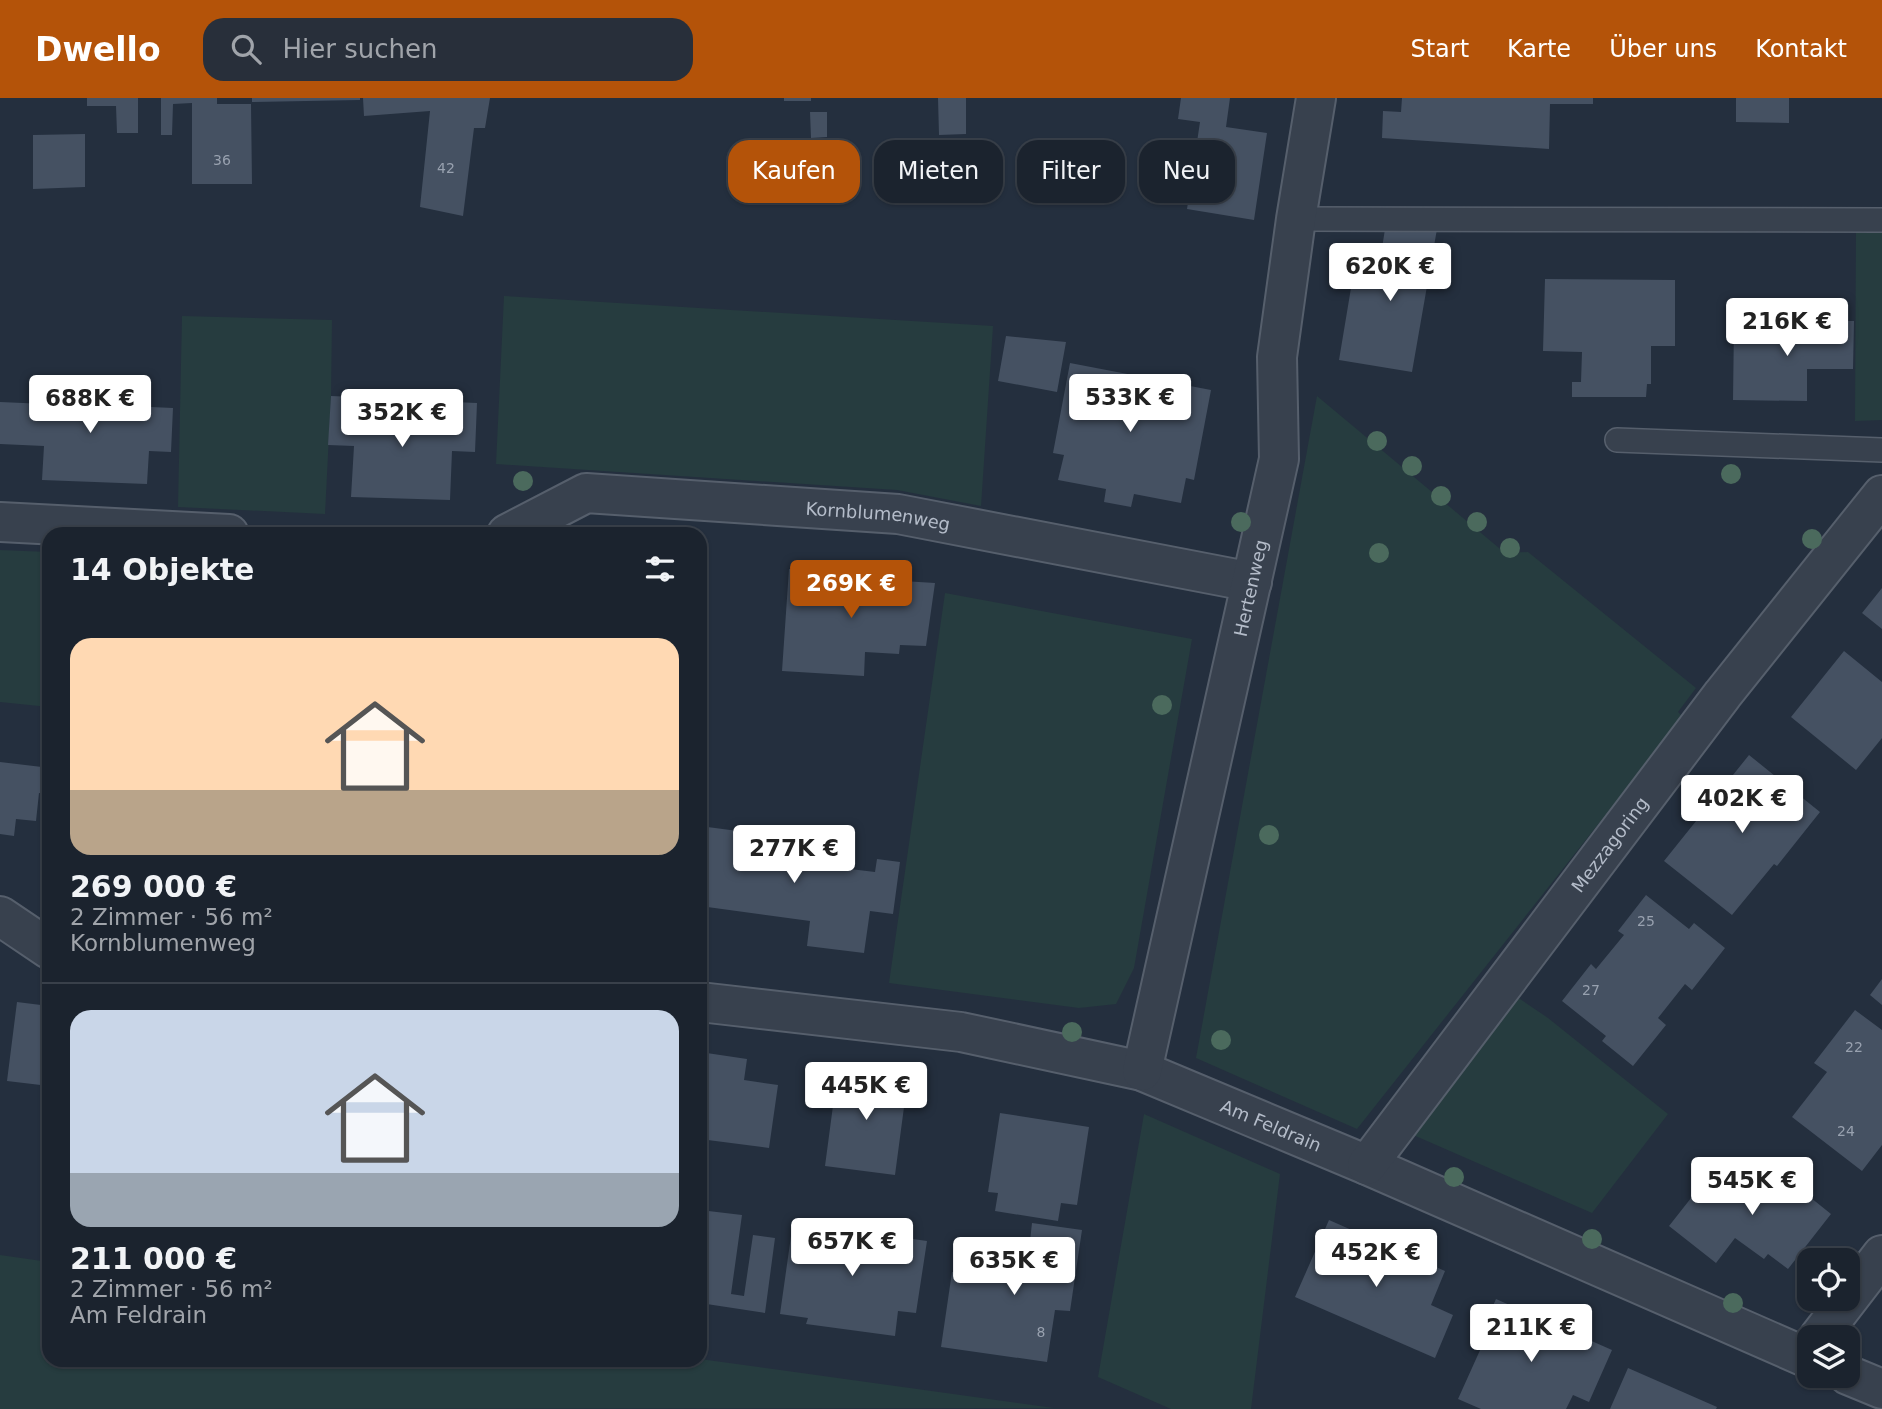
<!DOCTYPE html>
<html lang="de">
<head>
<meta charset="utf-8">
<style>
  :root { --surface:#1b232e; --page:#282f3a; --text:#f1f3f6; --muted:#a0a4aa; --line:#39404a; --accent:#b45309 }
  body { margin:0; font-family:"DejaVu Sans",sans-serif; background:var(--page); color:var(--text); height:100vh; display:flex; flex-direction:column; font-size:26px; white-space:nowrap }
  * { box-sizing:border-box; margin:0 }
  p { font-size:23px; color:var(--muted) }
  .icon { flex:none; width:38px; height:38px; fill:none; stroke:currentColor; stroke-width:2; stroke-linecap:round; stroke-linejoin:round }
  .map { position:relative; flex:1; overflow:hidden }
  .side { position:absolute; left:42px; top:429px; width:665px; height:840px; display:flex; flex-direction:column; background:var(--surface); border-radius:21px; box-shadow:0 2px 5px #0004,0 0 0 2px var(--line) }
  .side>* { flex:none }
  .guide { position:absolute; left:728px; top:42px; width:665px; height:63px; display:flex; gap:14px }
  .fabs { position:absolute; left:1797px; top:1150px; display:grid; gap:14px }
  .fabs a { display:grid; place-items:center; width:63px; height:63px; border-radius:14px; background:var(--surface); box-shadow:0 2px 5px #0004,0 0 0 2px var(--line); font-size:35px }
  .price { position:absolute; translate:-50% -60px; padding:0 16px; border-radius:7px; background:#fff; color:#222; font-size:23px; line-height:46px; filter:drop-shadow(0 2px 4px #0008) }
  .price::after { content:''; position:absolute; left:50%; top:42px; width:21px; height:16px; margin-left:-10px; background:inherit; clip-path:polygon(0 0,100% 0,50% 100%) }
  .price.current { background:var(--accent); color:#fff }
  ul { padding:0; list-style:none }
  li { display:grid; align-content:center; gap:14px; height:371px; padding:0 28px }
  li+li { border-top:2px solid var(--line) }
  li span { display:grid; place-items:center; height:217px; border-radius:21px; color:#555 }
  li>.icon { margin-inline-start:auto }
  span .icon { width:126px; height:126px; fill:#fffc; stroke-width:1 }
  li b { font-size:30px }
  h2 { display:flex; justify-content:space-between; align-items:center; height:84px; padding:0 28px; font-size:30px }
  .chip { padding:0 24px; border-radius:21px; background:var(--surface); box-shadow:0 2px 5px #0004,0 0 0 2px var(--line); font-size:24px; line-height:63px }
  .chip.current { background:var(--accent); color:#fff }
  header { display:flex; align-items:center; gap:42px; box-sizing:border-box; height:98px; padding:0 35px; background:var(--accent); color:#fff }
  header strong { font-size:33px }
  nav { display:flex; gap:38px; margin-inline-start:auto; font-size:24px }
  .search { width:490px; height:63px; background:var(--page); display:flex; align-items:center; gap:18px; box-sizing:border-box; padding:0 24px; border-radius:21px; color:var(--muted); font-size:26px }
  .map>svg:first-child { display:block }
  .green { fill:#263c3f }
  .building { fill:#455162 }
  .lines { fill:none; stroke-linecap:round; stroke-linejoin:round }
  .lane-casing { stroke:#565f6c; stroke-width:26 }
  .street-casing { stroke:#565f6c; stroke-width:42 }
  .lane { stroke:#38414e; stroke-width:23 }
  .street { stroke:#38414e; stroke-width:38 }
  .tree { fill:#4b6a5d }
  .labels { text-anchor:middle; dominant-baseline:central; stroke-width:5; stroke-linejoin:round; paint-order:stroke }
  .number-label { font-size:14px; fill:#98a1af }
  .street-label { font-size:18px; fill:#b4bcc9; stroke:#1d2633 }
</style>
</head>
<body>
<header>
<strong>Dwello</strong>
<div class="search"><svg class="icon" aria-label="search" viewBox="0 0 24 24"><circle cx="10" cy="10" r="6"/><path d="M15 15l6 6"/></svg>Hier suchen</div>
<nav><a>Start</a><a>Karte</a><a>Über uns</a><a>Kontakt</a></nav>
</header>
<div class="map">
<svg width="1882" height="1311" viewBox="0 0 1882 1311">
  <rect width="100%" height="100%" fill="#242f3e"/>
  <path class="green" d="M 1856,129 L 1882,129 L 1882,322 L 1855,323 Z
    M 504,198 L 993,228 L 981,408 L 897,392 L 496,366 Z
    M 182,218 L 332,222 L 331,298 L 325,416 L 178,409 Z
    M 1317,298 L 1505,455 L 1528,454 L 1696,590 L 1678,614 L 1683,619 L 1357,1031 L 1196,960 Z
    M 0,452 L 49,454 L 49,609 L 0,604 Z
    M 945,495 L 1192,541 L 1134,870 L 1116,906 L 1079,910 L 889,885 Z
    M 1514,897 L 1548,920 L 1668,1016 L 1592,1115 L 1411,1036 Z
    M 1144,1016 L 1280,1076 L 1251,1311 L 1171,1311 L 1098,1279 Z
    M 0,1157 L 49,1164 L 49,1262 L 700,1261 L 1054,1310 L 0,1311 Z"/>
  <path class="building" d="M 87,0 L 138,0 L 138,35 L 117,35 L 116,8 L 87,8 Z
    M 161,0 L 217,0 L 217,6 L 251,6 L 252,86 L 192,86 L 192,5 L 173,6 L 172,37 L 161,37 Z
    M 252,0 L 360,0 L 360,2 L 252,4 Z
    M 363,0 L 490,0 L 485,30 L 474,30 L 463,118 L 420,109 L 430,13 L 364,18 Z
    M 784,0 L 811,0 L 811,3 L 784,3 Z
    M 938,0 L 966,0 L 966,36 L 939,37 Z
    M 1181,0 L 1230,0 L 1226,29 L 1267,35 L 1254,122 L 1187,111 L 1200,24 L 1178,21 Z
    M 1402,0 L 1593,0 L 1593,6 L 1550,6 L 1549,51 L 1382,40 L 1383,13 L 1401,14 Z
    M 1736,0 L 1789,0 L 1789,25 L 1736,24 Z
    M 810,14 L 827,14 L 827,39 L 811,40 Z
    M 85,36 L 85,89 L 33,91 L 33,37 Z
    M 1385,131 L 1437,131 L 1412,274 L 1339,262 L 1354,172 L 1378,176 Z
    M 1545,181 L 1675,182 L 1675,248 L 1651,248 L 1651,286 L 1647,286 L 1646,299 L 1572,299 L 1572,284 L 1581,284 L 1582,254 L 1543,253 Z
    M 1808,223 L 1854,223 L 1853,271 L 1807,271 L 1807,303 L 1733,302 L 1734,225 L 1768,225 L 1768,233 L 1808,234 Z
    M 1006,238 L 1066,244 L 1057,294 L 998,283 Z
    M 1070,265 L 1211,292 L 1194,382 L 1186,380 L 1181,405 L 1134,396 L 1131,409 L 1104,404 L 1106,391 L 1058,382 L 1064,357 L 1053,355 Z
    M 47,293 L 151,297 L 151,309 L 173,310 L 171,354 L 149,353 L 147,386 L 42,382 L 44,348 L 0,346 L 0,304 L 46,306 Z
    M 331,298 L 355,299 L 355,312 L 454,316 L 454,304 L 477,305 L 475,354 L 452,353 L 450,402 L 351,399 L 354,348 L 328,347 Z
    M 789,471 L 870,476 L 870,481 L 935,485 L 926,548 L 900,547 L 899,556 L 865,554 L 864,578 L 782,573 Z
    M 1882,490 L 1882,531 L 1862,515 Z
    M 1844,553 L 1882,584 L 1882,640 L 1856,672 L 1791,619 Z
    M 46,637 L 49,638 L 49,696 L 39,695 L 36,723 L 16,721 L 14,738 L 0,736 L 0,664 L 42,669 Z
    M 1749,657 L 1820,714 L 1777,768 L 1774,766 L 1732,817 L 1664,763 Z
    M 700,728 L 820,744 L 817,767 L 875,774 L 877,761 L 900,764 L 893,816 L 870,813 L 864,855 L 807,848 L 810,823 L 700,808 Z
    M 1646,797 L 1689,831 L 1694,825 L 1725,850 L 1692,892 L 1685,886 L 1658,920 L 1666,927 L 1633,968 L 1602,943 L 1606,938 L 1562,903 L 1591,866 L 1596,871 L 1624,837 L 1618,833 Z
    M 1882,881 L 1882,907 L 1870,897 Z
    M 17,904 L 49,908 L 49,988 L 7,983 Z
    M 1855,912 L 1882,932 L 1882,1047 L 1862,1073 L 1792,1019 L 1827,974 L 1814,965 Z
    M 700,954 L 747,961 L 744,982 L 778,987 L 769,1050 L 700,1041 Z
    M 838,970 L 908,979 L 895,1077 L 825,1068 Z
    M 1000,1015 L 1089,1029 L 1077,1107 L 1061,1105 L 1058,1123 L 995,1113 L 998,1095 L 988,1094 Z
    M 1761,1060 L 1831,1116 L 1788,1171 L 1768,1156 L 1764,1161 L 1735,1140 L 1716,1165 L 1669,1128 L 1706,1081 L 1730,1100 Z
    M 700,1112 L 742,1117 L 731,1196 L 744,1198 L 753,1137 L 775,1140 L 765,1215 L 700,1205 Z
    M 1329,1122 L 1445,1173 L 1431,1207 L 1453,1217 L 1435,1260 L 1295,1199 Z
    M 793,1124 L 927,1143 L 916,1215 L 898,1213 L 895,1238 L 806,1226 L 808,1220 L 780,1216 Z
    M 1032,1125 L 1082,1132 L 1070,1213 L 1055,1212 L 1047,1264 L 941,1249 L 952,1174 L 983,1178 L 987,1146 L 1029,1152 Z
    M 1496,1201 L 1612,1252 L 1589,1304 L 1573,1297 L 1566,1311 L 1481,1311 L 1458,1301 L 1481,1250 L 1475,1248 Z
    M 1628,1270 L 1717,1309 L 1716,1311 L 1610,1311 Z"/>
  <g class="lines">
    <g class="lane-casing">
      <path id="lane" d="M 1296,121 L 1882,122
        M 1617,342 L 1882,352"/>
    </g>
    <g class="street-casing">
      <g id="street">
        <path d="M 0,424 L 229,436"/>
        <path id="s1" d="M 507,436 L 586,395 L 898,416 L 1252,484"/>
        <path d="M 0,818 L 49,851"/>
        <path id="s2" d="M 700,904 L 961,934 L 1142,973 L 1367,1067 L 1810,1261"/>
        <path id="s3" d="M 1142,973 L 1279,361 L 1277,259 L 1296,121 L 1316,0"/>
        <path id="s4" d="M 1367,1067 L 1723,596 L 1882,397"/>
        <path d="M 1819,1239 L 1882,1157"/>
        <path d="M 1848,1277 L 1882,1291"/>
      </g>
    </g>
    <use href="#lane" class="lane"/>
    <use href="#street" class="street"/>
  </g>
  <g class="tree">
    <circle cx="1377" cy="343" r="10"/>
    <circle cx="1412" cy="368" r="10"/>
    <circle cx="1731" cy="376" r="10"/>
    <circle cx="523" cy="383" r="10"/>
    <circle cx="1441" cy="398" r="10"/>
    <circle cx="1241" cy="424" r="10"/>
    <circle cx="1477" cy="424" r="10"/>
    <circle cx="1812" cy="441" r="10"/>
    <circle cx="1510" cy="450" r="10"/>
    <circle cx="1379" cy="455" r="10"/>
    <circle cx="1162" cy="607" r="10"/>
    <circle cx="1269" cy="737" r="10"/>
    <circle cx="1072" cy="934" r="10"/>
    <circle cx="1221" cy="942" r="10"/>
    <circle cx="1454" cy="1079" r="10"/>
    <circle cx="1592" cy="1141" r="10"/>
    <circle cx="1733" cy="1205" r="10"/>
  </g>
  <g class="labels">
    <g class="number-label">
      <text x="222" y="62">36</text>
      <text x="446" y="70">42</text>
      <text x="1646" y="823">25</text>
      <text x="1591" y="892">27</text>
      <text x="1854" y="949">22</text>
      <text x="1846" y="1033">24</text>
      <text x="1041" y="1234">8</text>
    </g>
    <g class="street-label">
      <text stroke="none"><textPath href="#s1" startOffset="382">Kornblumenweg</textPath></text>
      <text stroke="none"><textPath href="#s3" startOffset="495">Hertenweg</textPath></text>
      <text stroke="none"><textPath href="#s4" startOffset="402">Mezzagoring</textPath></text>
      <text stroke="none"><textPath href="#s2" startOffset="588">Am Feldrain</textPath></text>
    </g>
  </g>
</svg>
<div class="fabs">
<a><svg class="icon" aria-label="locate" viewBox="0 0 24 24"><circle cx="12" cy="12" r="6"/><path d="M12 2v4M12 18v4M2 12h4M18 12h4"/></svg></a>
<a><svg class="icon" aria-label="layers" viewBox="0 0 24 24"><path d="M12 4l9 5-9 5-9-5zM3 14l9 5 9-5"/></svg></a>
</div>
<b class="price" style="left:1390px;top:205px">620K €</b>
<b class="price" style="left:1787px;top:260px">216K €</b>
<b class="price" style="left:1130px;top:336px">533K €</b>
<b class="price" style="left:90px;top:337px">688K €</b>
<b class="price" style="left:402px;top:351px">352K €</b>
<b class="price current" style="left:851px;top:522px">269K €</b>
<b class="price" style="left:1742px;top:737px">402K €</b>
<b class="price" style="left:794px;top:787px">277K €</b>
<b class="price" style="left:866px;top:1024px">445K €</b>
<b class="price" style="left:1752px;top:1119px">545K €</b>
<b class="price" style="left:852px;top:1180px">657K €</b>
<b class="price" style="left:1376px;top:1191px">452K €</b>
<b class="price" style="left:1014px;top:1199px">635K €</b>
<b class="price" style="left:1531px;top:1266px">211K €</b>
<div class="guide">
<a class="chip current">Kaufen</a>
<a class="chip">Mieten</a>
<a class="chip">Filter</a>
<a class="chip">Neu</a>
</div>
<section class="side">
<h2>14 Objekte<svg class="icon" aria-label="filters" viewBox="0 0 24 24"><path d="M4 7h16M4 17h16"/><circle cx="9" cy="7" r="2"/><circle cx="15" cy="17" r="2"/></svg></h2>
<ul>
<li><span style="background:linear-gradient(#ffd9b3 70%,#b9a48a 0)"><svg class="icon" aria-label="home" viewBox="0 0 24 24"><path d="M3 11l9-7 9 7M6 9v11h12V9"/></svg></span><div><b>269 000 €</b><p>2 Zimmer · 56 m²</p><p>Kornblumenweg</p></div></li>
<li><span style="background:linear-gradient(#c9d6e8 75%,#9aa5b1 0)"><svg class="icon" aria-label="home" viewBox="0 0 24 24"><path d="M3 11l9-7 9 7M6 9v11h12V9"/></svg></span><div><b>211 000 €</b><p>2 Zimmer · 56 m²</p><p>Am Feldrain</p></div></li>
</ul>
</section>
</div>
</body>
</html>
